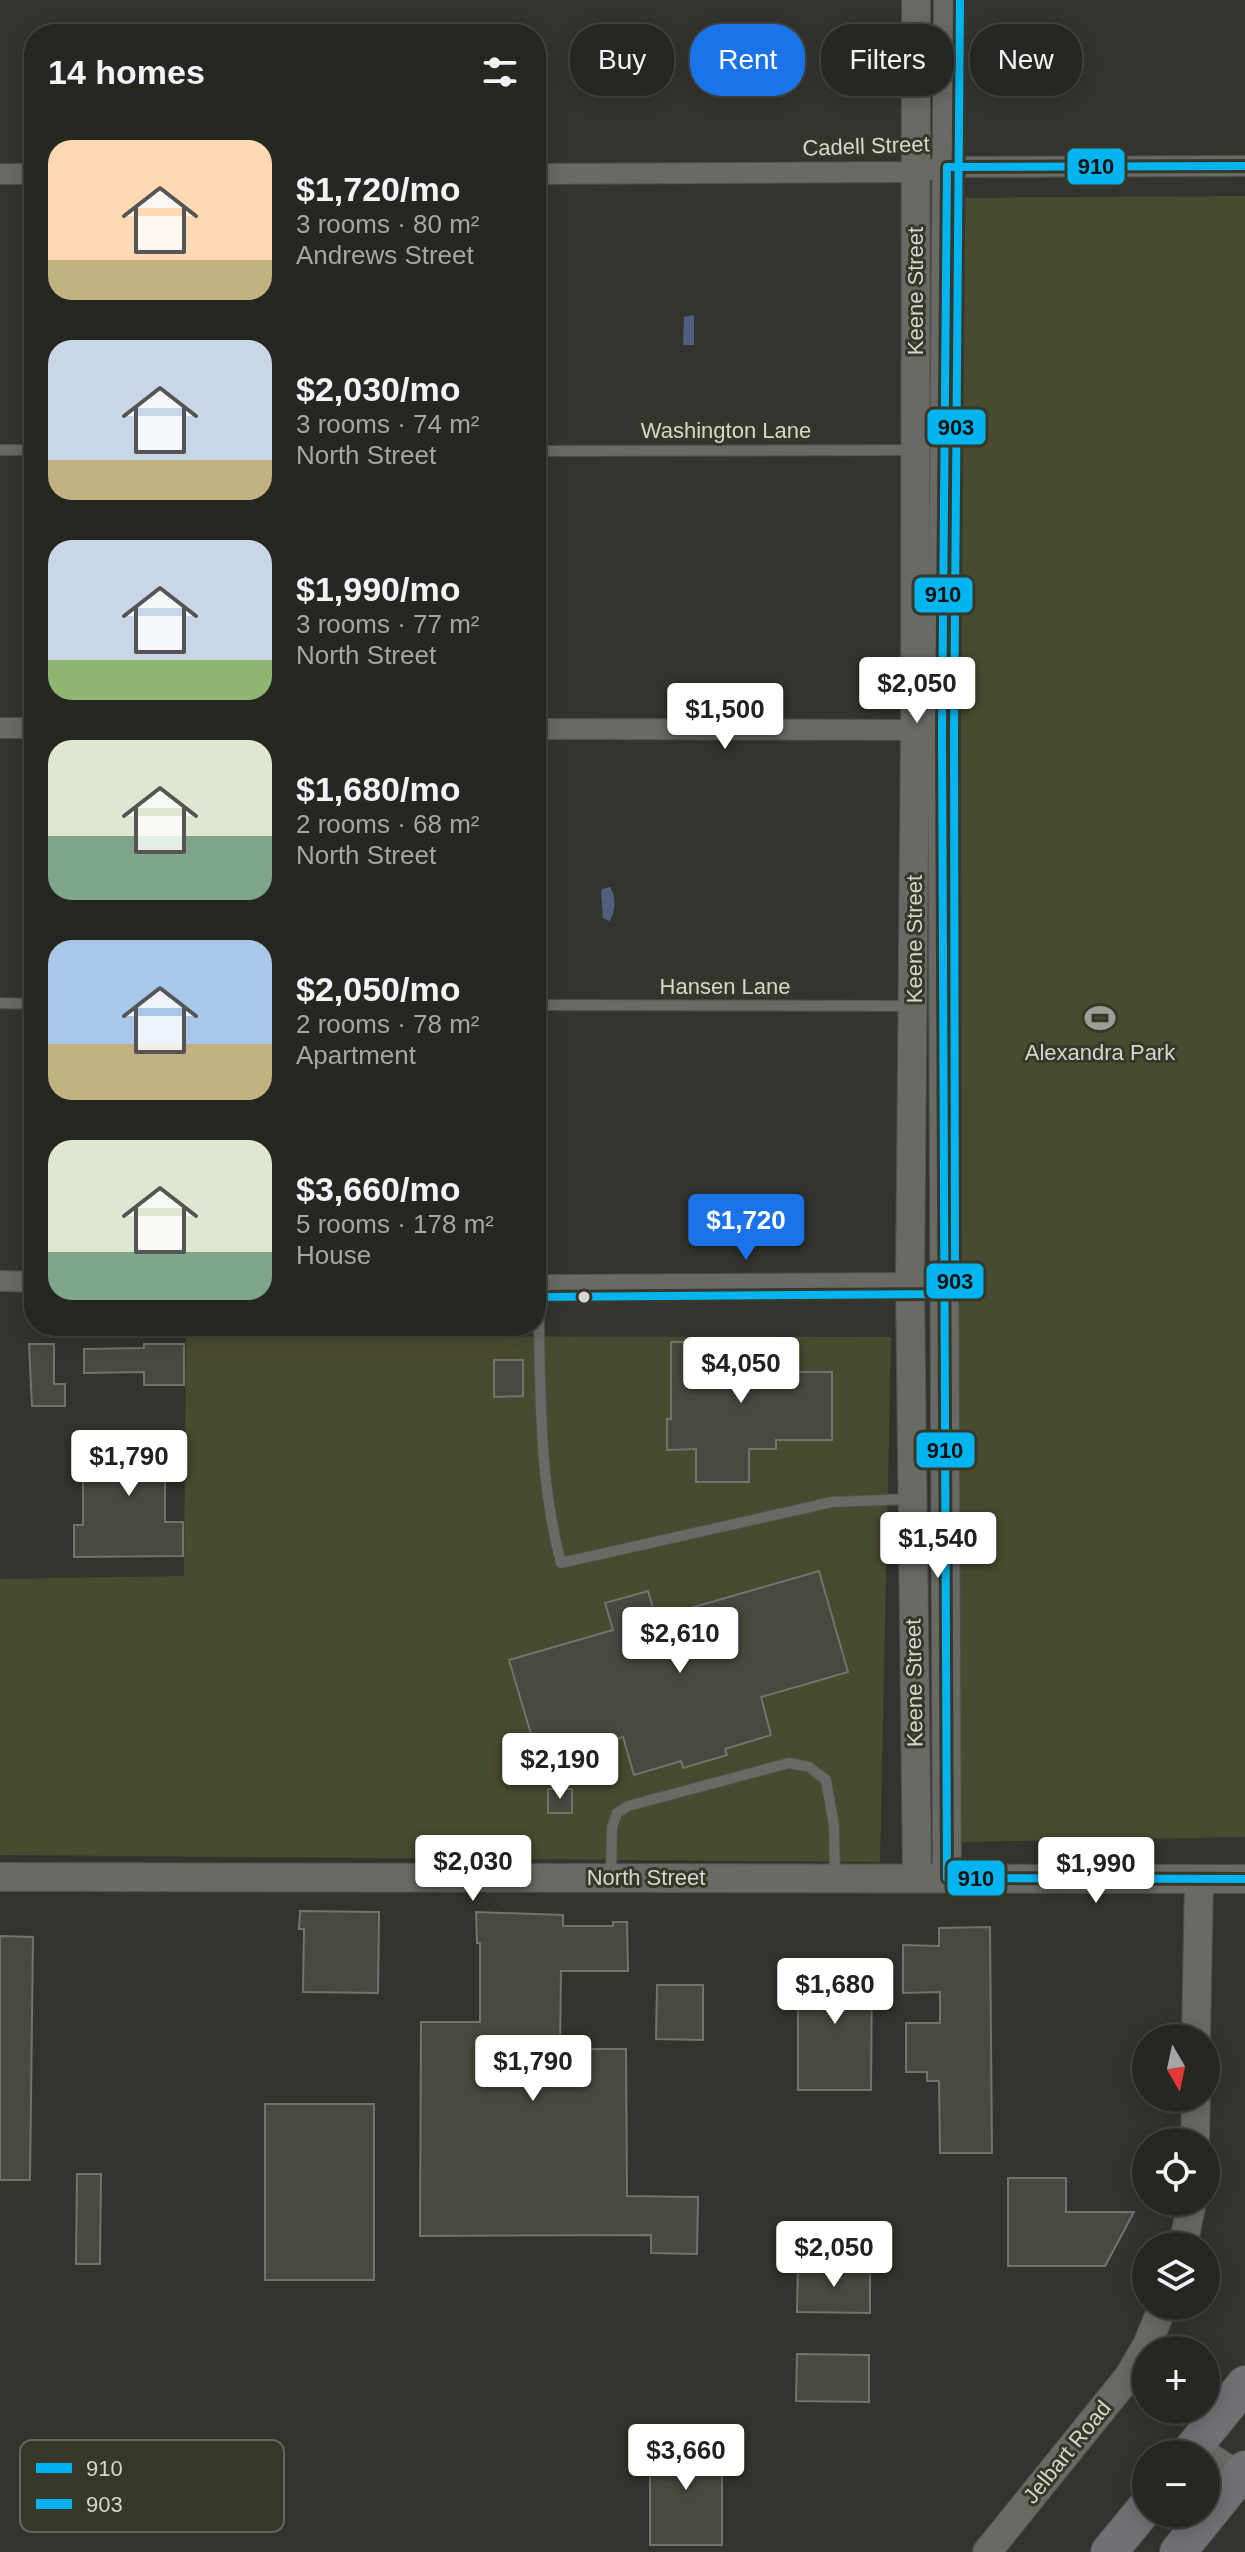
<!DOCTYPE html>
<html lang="en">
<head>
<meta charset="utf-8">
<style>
  :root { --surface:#272722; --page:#2f2f2a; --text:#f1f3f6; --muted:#a4a5a5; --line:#434440; --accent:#1a73e8 }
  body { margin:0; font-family:Arial,sans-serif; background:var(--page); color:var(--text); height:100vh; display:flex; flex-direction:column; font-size:30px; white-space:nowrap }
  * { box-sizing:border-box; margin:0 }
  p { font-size:26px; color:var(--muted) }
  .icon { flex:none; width:44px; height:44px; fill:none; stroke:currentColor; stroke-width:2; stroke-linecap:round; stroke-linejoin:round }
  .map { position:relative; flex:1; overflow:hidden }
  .side { position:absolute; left:24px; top:24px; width:522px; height:1312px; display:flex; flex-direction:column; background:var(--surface); border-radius:32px; box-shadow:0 4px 20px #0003,0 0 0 2px var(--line) }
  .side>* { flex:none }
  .hud { position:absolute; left:570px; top:24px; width:554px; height:72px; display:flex; gap:16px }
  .needle { width:52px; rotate:171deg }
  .controls { position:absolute; left:1132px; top:2024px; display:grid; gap:16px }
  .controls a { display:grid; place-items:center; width:88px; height:88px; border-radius:50%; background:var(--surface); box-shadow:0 4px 20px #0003,0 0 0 2px var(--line); font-size:40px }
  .price { position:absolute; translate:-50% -68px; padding:0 18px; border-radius:8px; background:#fff; color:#222; font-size:26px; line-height:52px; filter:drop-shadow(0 2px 4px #0008) }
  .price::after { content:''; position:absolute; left:50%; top:48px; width:24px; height:18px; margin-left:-12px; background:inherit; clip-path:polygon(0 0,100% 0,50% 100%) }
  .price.active { background:var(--accent); color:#fff }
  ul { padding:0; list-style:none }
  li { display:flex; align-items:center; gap:24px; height:200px; padding:0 24px }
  li span { display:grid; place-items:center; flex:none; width:224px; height:160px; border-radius:24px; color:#555 }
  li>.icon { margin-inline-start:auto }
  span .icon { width:96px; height:96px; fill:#fffc; stroke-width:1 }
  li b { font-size:34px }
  h2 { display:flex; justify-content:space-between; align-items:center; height:96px; padding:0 24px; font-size:34px }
  .tag { padding:0 28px; border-radius:32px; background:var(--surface); box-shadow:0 4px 20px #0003,0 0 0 2px var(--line); font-size:28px; line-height:72px }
  .tag.active { background:var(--accent); color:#fff }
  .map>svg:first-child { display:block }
  .green { fill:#494b30 }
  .water { fill:#535f7e }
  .building { fill:#48493f; stroke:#72736d; stroke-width:2 }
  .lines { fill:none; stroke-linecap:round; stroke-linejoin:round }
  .lane-casing { stroke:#50504b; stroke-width:12 }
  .street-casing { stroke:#50504b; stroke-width:22 }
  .secondary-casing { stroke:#50504b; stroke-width:30 }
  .highway-casing { stroke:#50504b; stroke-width:38 }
  .lane { stroke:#696a64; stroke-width:10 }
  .street { stroke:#696a64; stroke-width:20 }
  .secondary { stroke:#696a64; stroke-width:28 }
  .highway { stroke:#707174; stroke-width:36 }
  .bus-1-casing { stroke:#37382a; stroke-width:14 }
  .bus-2-casing { stroke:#37382a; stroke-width:14 }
  .bus-1 { stroke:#00b5ef; stroke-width:8 }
  .bus-2 { stroke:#00b5ef; stroke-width:8 }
  .bus-dot { fill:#d5d6ce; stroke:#37382a; stroke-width:3 }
  .labels { text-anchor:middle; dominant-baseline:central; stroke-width:6; stroke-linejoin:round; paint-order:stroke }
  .street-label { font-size:22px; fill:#d5d6ce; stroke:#37382a }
  .poi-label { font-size:22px; fill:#d5d6ce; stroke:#37382a }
  .key { fill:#37382a; stroke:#66675b; stroke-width:2 }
  .key-label { font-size:22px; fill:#d5d6ce }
  .line-badge { stroke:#37382a; stroke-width:3 }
  .pale-badge-label { font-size:22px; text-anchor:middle; font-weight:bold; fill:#111 }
</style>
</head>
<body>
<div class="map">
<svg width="1245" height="2552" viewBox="0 0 1245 2552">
  <rect width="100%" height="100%" fill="#34342e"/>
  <path class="green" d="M 1245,196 L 1245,1837 L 954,1842 L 957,198 Z
    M 186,1336 L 891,1337 L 880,1862 L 0,1855 L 0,1579 L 184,1576 Z"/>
  <path class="water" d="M 694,315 L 694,345 L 683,345 L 684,317 Z
    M 610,887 C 616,894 616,914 609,921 L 603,918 L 601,892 L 602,889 Z"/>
  <path class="building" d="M 671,1342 L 776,1342 L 776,1372 L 832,1372 L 832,1440 L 776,1440 L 776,1449 L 749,1449 L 749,1482 L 696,1482 L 696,1449 L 667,1450 L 667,1419 L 671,1419 Z
    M 29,1344 L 54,1344 L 54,1384 L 65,1384 L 65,1406 L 32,1406 Z
    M 144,1344 L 184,1344 L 184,1385 L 144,1385 L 144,1372 L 84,1373 L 84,1349 L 144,1348 Z
    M 494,1360 L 523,1360 L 523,1396 L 494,1397 Z
    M 93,1434 L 182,1434 L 183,1466 L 165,1466 L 165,1522 L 183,1522 L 183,1556 L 74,1557 L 74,1525 L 83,1525 L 83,1477 L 93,1477 Z
    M 819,1571 L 848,1672 L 761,1697 L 771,1735 L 725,1749 L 727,1755 L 683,1768 L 681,1761 L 634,1775 L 623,1737 L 539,1761 L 509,1660 L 613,1630 L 605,1603 L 648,1591 L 656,1618 Z
    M 548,1789 L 572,1789 L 572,1813 L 548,1813 Z
    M 300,1911 L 379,1912 L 378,1993 L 303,1992 L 304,1929 L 299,1929 Z
    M 476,1912 L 563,1915 L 563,1926 L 613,1926 L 613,1922 L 627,1922 L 628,1971 L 561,1971 L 560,2049 L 626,2049 L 627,2196 L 698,2197 L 697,2254 L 651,2253 L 651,2235 L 420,2236 L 421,2022 L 480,2022 L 480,1943 L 477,1943 Z
    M 990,1927 L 992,2153 L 940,2153 L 939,2081 L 927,2081 L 927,2072 L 906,2072 L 906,2023 L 940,2023 L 940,1992 L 903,1993 L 903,1945 L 939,1946 L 939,1928 Z
    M 0,1936 L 33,1937 L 30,2180 L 0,2180 Z
    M 798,1962 L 872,1962 L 871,2090 L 798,2090 Z
    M 657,1985 L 703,1985 L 703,2040 L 656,2039 Z
    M 265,2104 L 374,2104 L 374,2280 L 265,2280 Z
    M 77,2174 L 101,2174 L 100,2264 L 76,2264 Z
    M 1008,2178 L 1066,2178 L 1066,2212 L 1134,2212 L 1105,2266 L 1008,2266 Z
    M 798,2265 L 870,2266 L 870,2313 L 797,2312 Z
    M 797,2354 L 869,2355 L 869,2402 L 796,2401 Z
    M 650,2439 L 722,2439 L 722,2545 L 650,2545 Z"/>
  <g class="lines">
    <g class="lane-casing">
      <path id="lane" d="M 0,450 L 34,450
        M 536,451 L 914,450
        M 0,1003 L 34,1004
        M 536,1005 L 911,1006
        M 538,1285 C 541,1378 537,1473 561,1563 L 832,1502 L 909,1499
        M 611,1875 L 612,1827 L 617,1813 L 628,1806 L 789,1763 L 809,1767 L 826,1780 L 834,1826 L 835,1875"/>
    </g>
    <g class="street-casing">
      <path id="street" d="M 0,174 L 34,174
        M 536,174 L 915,172 L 947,167 L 1245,166
        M 0,728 L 34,728
        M 536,729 L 915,730
        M 0,1281 L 34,1282
        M 536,1285 L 910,1283
        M 1196,2444 L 1242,2473"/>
    </g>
    <g class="secondary-casing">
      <path id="secondary" d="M 916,0 L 915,730 L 910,1283 L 917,1878
        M 0,1877 L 1245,1879
        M 947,1878 L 942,731 L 948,0
        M 1196,2038 L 1199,1880
        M 1195,2142 L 1196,2098
        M 1183,2246 L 1192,2202
        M 987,2552 L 1129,2376 L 1148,2343 L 1163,2306"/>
    </g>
    <g class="highway-casing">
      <path id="highway" d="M 1188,2454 L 1245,2384
        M 1109,2552 L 1146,2507
        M 1178,2552 L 1245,2469"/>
    </g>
    <use href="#lane" class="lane"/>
    <use href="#street" class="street"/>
    <use href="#secondary" class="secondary"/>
    <use href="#highway" class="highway"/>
    <g class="bus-1-casing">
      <path id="bus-1" d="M 947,167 L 1245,166
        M 947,167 L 942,731 L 947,1878
        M 947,1878 L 1245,1879"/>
    </g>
    <g class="bus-2-casing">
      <path id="bus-2" d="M 536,1297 L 944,1294 L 951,1292 L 955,1285 L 954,731 L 960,0"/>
    </g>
    <use href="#bus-1" class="bus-1"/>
    <use href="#bus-2" class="bus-2"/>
  </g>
  <defs>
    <g id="stadium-bare" transform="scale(2.4)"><path d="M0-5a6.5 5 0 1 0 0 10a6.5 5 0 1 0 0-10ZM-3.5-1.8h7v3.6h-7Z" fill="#9d9d96" stroke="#37382a" stroke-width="2.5" paint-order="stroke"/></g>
  </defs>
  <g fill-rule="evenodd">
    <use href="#stadium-bare" x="1100" y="1018"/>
  </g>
  <circle class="bus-dot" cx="584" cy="1297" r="7"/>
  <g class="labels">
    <g class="street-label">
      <text transform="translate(866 146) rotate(-2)">Cadell Street</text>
      <text transform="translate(915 291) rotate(-90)">Keene Street</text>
      <text x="726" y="430">Washington Lane</text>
      <text transform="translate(914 939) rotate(-90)">Keene Street</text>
      <text x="725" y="986">Hansen Lane</text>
      <text transform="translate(914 1683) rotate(-91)">Keene Street</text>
      <text x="646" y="1877">North Street</text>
      <text transform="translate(1067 2452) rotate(-51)">Jelbart Road</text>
    </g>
    <g class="poi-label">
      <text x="1100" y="1052">Alexandra Park</text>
    </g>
  </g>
  <rect x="20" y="2440" width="264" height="92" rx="12" class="key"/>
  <rect x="36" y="2463" width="36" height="10" fill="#00b5ef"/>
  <rect x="36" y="2499" width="36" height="10" fill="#00b5ef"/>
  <g class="key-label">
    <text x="86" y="2476">910</text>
    <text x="86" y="2512">903</text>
  </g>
  <g class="line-badge">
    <rect x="1066" y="147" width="60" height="39" rx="8" fill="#00b5ef"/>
    <rect x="926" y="408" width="61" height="38" rx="8" fill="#00b5ef"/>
    <rect x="913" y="576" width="61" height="38" rx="8" fill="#00b5ef"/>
    <rect x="925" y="1262" width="60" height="38" rx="8" fill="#00b5ef"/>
    <rect x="915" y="1431" width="61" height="38" rx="8" fill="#00b5ef"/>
    <rect x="946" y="1859" width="60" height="38" rx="8" fill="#00b5ef"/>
  </g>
  <g class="pale-badge-label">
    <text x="1096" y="174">910</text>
    <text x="956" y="435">903</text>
    <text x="943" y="602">910</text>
    <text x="955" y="1289">903</text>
    <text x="945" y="1458">910</text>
    <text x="976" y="1886">910</text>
  </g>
</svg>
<div class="controls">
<a><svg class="needle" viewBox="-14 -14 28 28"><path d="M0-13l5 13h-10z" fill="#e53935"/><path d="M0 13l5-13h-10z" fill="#a4a5a5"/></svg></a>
<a><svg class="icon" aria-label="locate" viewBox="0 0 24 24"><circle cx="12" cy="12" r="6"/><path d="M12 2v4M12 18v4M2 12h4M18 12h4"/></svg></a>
<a><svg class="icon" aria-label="layers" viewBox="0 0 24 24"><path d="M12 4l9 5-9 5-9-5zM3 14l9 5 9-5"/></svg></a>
<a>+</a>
<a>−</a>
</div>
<b class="price" style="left:917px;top:725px">$2,050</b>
<b class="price" style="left:725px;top:751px">$1,500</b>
<b class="price active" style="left:746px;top:1262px">$1,720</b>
<b class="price" style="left:741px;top:1405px">$4,050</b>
<b class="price" style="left:129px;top:1498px">$1,790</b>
<b class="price" style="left:938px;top:1580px">$1,540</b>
<b class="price" style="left:680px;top:1675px">$2,610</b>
<b class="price" style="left:560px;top:1801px">$2,190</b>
<b class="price" style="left:473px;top:1903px">$2,030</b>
<b class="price" style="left:1096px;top:1905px">$1,990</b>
<b class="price" style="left:835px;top:2026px">$1,680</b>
<b class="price" style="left:533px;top:2103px">$1,790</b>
<b class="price" style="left:834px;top:2289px">$2,050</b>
<b class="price" style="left:686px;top:2492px">$3,660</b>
<div class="hud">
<a class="tag">Buy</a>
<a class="tag active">Rent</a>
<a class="tag">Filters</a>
<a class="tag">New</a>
</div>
<section class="side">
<h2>14 homes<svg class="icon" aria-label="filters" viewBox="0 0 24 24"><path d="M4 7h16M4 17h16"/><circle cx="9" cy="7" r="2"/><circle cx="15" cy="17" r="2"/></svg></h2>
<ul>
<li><span style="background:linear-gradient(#ffd9b3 75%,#c2b280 0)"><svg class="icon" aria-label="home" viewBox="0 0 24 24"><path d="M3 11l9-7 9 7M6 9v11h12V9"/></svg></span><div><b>$1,720/mo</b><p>3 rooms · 80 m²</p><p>Andrews Street</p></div></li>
<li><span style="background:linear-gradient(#c9d6e8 75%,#c2b280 0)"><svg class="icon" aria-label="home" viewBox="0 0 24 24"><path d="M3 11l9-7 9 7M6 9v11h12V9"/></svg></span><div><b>$2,030/mo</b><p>3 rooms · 74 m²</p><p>North Street</p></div></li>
<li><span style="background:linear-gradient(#c9d6e8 75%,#8fb573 0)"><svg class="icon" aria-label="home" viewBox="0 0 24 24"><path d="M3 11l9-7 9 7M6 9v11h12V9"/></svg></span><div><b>$1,990/mo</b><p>3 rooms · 77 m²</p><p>North Street</p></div></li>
<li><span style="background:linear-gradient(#dfe7d0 60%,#7fa58c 0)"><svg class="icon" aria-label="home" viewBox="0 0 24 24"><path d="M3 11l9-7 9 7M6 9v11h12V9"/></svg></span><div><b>$1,680/mo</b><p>2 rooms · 68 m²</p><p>North Street</p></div></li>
<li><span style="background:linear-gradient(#a9c7e8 65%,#c2b280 0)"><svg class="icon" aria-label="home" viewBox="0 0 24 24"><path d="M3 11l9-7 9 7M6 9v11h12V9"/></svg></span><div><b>$2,050/mo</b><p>2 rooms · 78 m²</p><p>Apartment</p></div></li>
<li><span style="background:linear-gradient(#dfe7d0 70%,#7fa58c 0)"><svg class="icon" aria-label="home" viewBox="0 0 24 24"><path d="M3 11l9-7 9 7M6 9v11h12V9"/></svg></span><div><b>$3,660/mo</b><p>5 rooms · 178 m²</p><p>House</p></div></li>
</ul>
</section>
</div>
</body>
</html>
